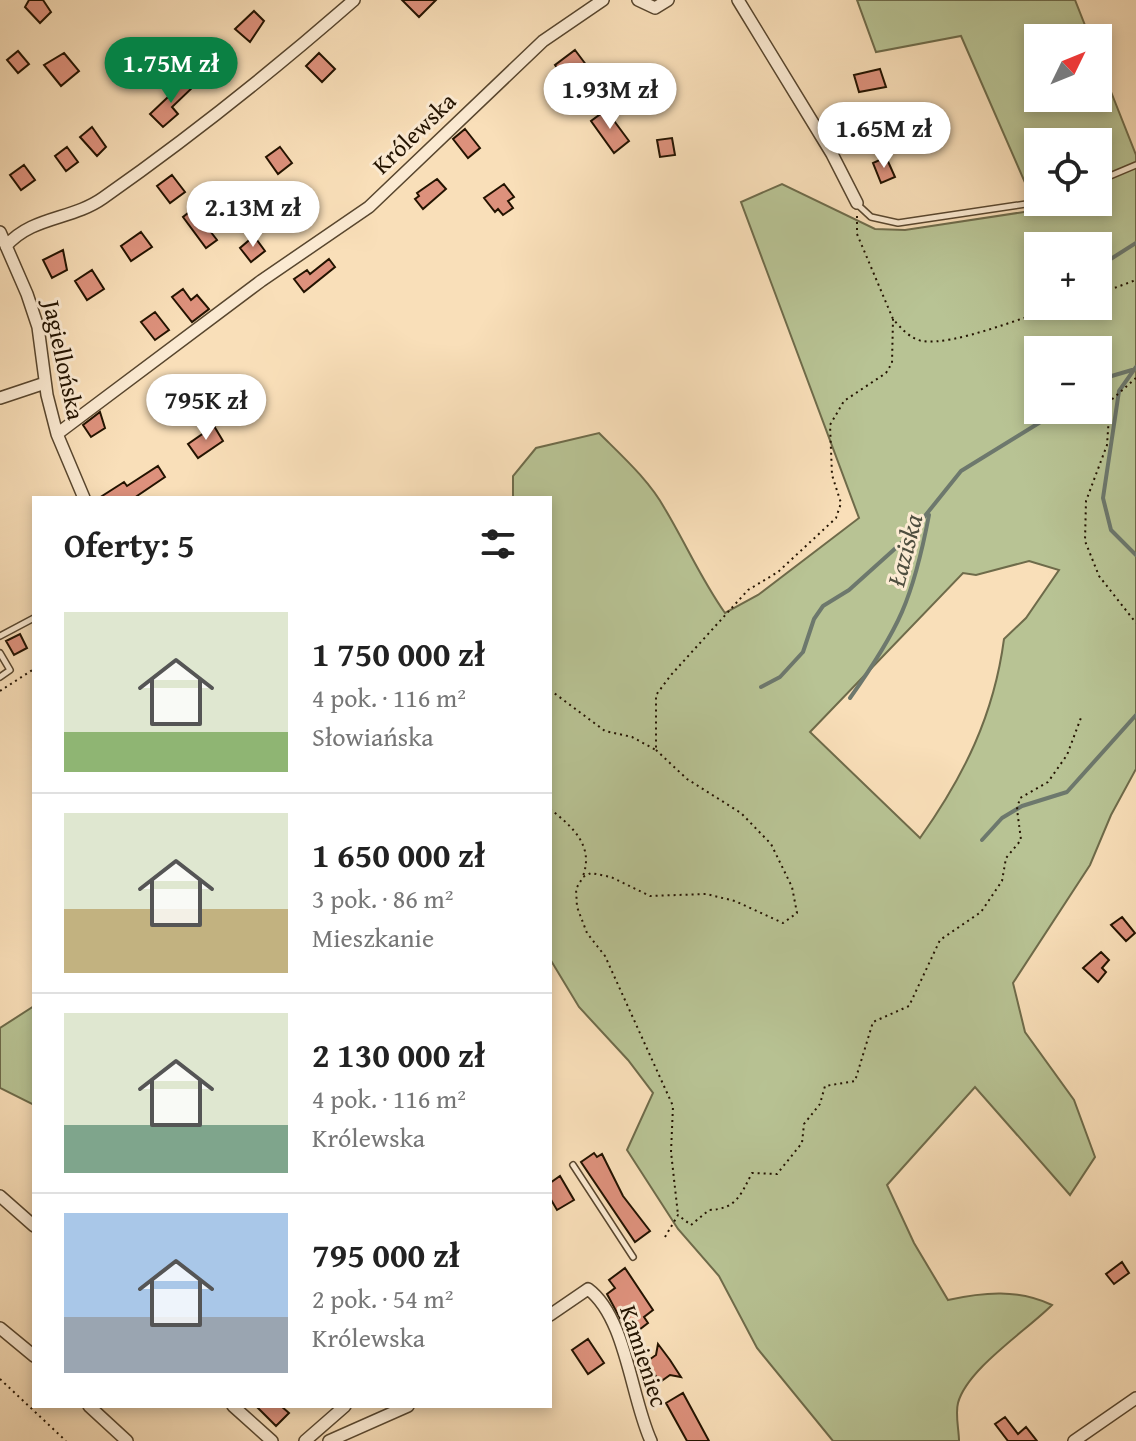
<!DOCTYPE html>
<html lang="pl">
<head>
<meta charset="utf-8">
<style>
  :root { --surface:#fff; --page:#f6f6f6; --text:#222; --muted:#767676; --line:#e0e0e0; --accent:#0b8043 }
  body { margin:0; font-family:"Gentium Book Plus",serif; background:var(--page); color:var(--text); height:100vh; display:flex; flex-direction:column; font-size:30px; white-space:nowrap }
  * { box-sizing:border-box; margin:0 }
  p { font-size:26px; color:var(--muted) }
  .icon { flex:none; width:44px; height:44px; fill:none; stroke:currentColor; stroke-width:2; stroke-linecap:round; stroke-linejoin:round }
  .map { position:relative; flex:1; overflow:hidden }
  .panel { position:absolute; left:32px; top:496px; width:520px; height:912px; display:flex; flex-direction:column; background:var(--surface); border-radius:0px; box-shadow:0 4px 12px #0003 }
  .panel>* { flex:none }
  .needle { width:52px; rotate:47deg }
  .fabs { position:absolute; left:1024px; top:24px; display:grid; gap:16px }
  .fabs a { display:grid; place-items:center; width:88px; height:88px; border-radius:0px; background:var(--surface); box-shadow:0 4px 12px #0003; font-size:40px }
  .price { position:absolute; translate:-50% -68px; padding:0 18px; border-radius:28px; background:#fff; color:#222; font-size:26px; line-height:52px; filter:drop-shadow(0 2px 4px #0008) }
  .price::after { content:''; position:absolute; left:50%; top:48px; width:24px; height:18px; margin-left:-12px; background:inherit; clip-path:polygon(0 0,100% 0,50% 100%) }
  .price.selected { background:var(--accent); color:#fff }
  ul { padding:0; list-style:none }
  li { display:flex; align-items:center; gap:24px; height:200px; padding:0 32px }
  li+li { border-top:2px solid var(--line) }
  li span { display:grid; place-items:center; flex:none; width:224px; height:160px; border-radius:0px; color:#555 }
  li>.icon { margin-inline-start:auto }
  span .icon { width:96px; height:96px; fill:#fffc; stroke-width:1 }
  li b { font-size:34px }
  h2 { display:flex; justify-content:space-between; align-items:center; height:96px; padding:0 32px; font-size:34px }
  .map>svg:first-child { display:block }
  .green { fill:#b8c394; stroke:#6e6b4a; stroke-width:2; fill-rule:evenodd }
  .lines { fill:none; stroke-linecap:round; stroke-linejoin:round }
  .stream { stroke:#6d786d; stroke-width:4 }
  .building { fill:#dd917c; stroke:#231300; stroke-width:2 }
  .lane-casing { stroke:#58462e; stroke-width:8 }
  .street-casing { stroke:#58462e; stroke-width:14 }
  .path { stroke:#231300; stroke-width:2; stroke-dasharray:2 4; stroke-linecap:butt }
  .lane { stroke:#fbead2; stroke-width:5 }
  .street { stroke:#fbead2; stroke-width:11 }
  .labels { text-anchor:middle; dominant-baseline:central; stroke-width:6; stroke-linejoin:round; paint-order:stroke }
  .street-label { font-size:24px; fill:#231300; stroke:#fbead2 }
  .water-label { font-size:26px; font-style:italic; fill:#4e4e3f; stroke:#fbead2 }
</style>
</head>
<body>
<div class="map">
<svg width="1136" height="1441" viewBox="0 0 1136 1441">
  <rect width="100%" height="100%" fill="#f9dfb9"/>
  <filter id="stains"><feTurbulence type="fractalNoise" baseFrequency=".0025" numOctaves="4"/><feColorMatrix values="0 0 0 0 .2 0 0 0 0 .09 0 0 0 0 .02 0 0 0 .5 -.17"/></filter>
  <radialGradient id="worn" r=".72"><stop offset=".6" stop-color="#630" stop-opacity="0"/><stop offset="1" stop-color="#630" stop-opacity=".3"/></radialGradient>
  <path class="green" d="M 857,0 L 1075,0 L 1090,38 L 1038,38 L 1038,98 L 1098,98 L 1098,59 L 1136,155 L 1136,769 L 1111,815 L 1090,865 L 1013,983 L 1025,1032 L 1074,1100 L 1095,1157 L 1070,1195 L 975,1087 L 887,1185 L 914,1243 L 948,1300 C 984,1292 1018,1289 1052,1305 C 1026,1331 967,1369 958,1403 C 955,1414 959,1430 959,1441 L 833,1441 L 757,1348 L 719,1276 L 678,1229 L 627,1150 L 653,1093 L 628,1060 L 579,1007 L 550,959 L 550,498 L 513,498 L 513,476 L 536,448 L 599,433 C 622,456 649,480 665,509 C 686,544 701,579 725,613 L 758,595 L 859,518 L 741,202 L 782,184 L 875,229 L 905,230 L 1037,210 L 961,36 L 876,52 ZM 1038,142 L 1098,142 L 1098,202 L 1038,202 ZM 1038,246 L 1098,246 L 1098,306 L 1038,306 ZM 1038,350 L 1098,350 L 1098,410 L 1038,410 ZM 1029,561 L 1059,570 L 1026,618 L 1004,639 C 994,715 964,776 920,838 L 810,732 L 963,573 L 976,575 Z
    M 34,1006 L 34,1105 L 0,1088 L 0,1028 Z"/>
  <g class="lines">
    <path class="stream" d="M 1098,267 L 1136,243
      M 1136,367 L 1119,391 L 1103,498 L 1111,530 L 1136,555
      M 1098,380 L 1132,370
      M 761,687 L 780,677 L 803,652 L 814,619 L 823,606 L 849,590 L 908,537 L 961,471 L 1060,410
      M 850,698 C 899,629 913,599 929,515
      M 982,840 L 1002,818 L 1022,806 L 1067,792 L 1136,715"/>
  </g>
  <path class="building" d="M 29,0 L 43,0 L 51,12 L 40,23 L 25,7 Z
    M 402,0 L 436,0 L 419,17 Z
    M 254,11 L 264,21 L 250,42 L 235,29 Z
    M 575,50 L 587,66 L 572,78 L 568,72 L 563,76 L 555,65 Z
    M 18,51 L 29,64 L 18,73 L 7,60 Z
    M 64,53 L 79,71 L 61,86 L 44,65 Z
    M 319,53 L 335,69 L 322,82 L 306,66 Z
    M 880,69 L 886,87 L 859,92 L 854,75 Z
    M 187,79 L 193,87 L 172,107 L 178,114 L 163,127 L 150,114 Z
    M 606,110 L 629,141 L 614,153 L 591,121 Z
    M 92,127 L 106,147 L 97,156 L 80,137 Z
    M 465,129 L 480,148 L 468,158 L 453,139 Z
    M 672,138 L 675,155 L 660,157 L 657,140 Z
    M 67,147 L 78,162 L 66,171 L 55,156 Z
    M 280,147 L 292,163 L 278,174 L 266,157 Z
    M 886,157 L 895,177 L 881,183 L 873,163 Z
    M 24,165 L 35,180 L 21,190 L 10,175 Z
    M 172,175 L 185,192 L 170,203 L 157,186 Z
    M 437,179 L 446,189 L 423,209 L 415,199 L 419,196 L 417,193 Z
    M 504,184 L 514,197 L 508,201 L 513,208 L 503,215 L 498,209 L 495,212 L 484,198 Z
    M 246,188 L 256,202 L 233,220 L 222,206 Z
    M 293,206 L 304,219 L 289,231 L 278,219 Z
    M 193,209 L 217,240 L 206,248 L 183,217 Z
    M 141,232 L 152,247 L 131,261 L 121,246 Z
    M 254,236 L 265,251 L 251,262 L 240,248 Z
    M 63,250 L 67,270 L 52,278 L 43,260 Z
    M 329,259 L 335,267 L 304,292 L 294,279 L 307,270 L 310,274 Z
    M 92,270 L 104,289 L 87,300 L 75,281 Z
    M 183,289 L 191,300 L 197,295 L 209,309 L 192,322 L 172,297 Z
    M 155,312 L 169,330 L 155,340 L 141,322 Z
    M 100,412 L 105,428 L 91,437 L 83,425 Z
    M 214,426 L 223,441 L 198,458 L 188,444 Z
    M 158,466 L 165,477 L 134,498 L 99,498 L 124,482 L 127,486 Z
    M 20,634 L 27,648 L 14,655 L 6,641 Z
    M 1122,917 L 1135,933 L 1126,941 L 1111,925 Z
    M 1101,952 L 1109,960 L 1102,968 L 1106,972 L 1098,982 L 1083,968 Z
    M 594,1153 L 597,1157 L 602,1154 L 623,1196 L 650,1231 L 635,1242 L 581,1162 Z
    M 560,1176 L 574,1200 L 557,1210 L 550,1198 L 550,1183 Z
    M 1122,1262 L 1129,1273 L 1114,1284 L 1106,1274 Z
    M 625,1268 L 653,1310 L 644,1317 L 648,1323 L 635,1333 L 626,1320 L 622,1322 L 607,1294 L 615,1288 L 609,1280 Z
    M 588,1339 L 604,1363 L 588,1374 L 572,1350 Z
    M 658,1344 L 670,1360 L 681,1377 L 670,1375 L 660,1382 L 646,1362 L 656,1355 Z
    M 683,1393 L 709,1441 L 687,1441 L 666,1403 Z
    M 256,1406 L 281,1406 L 289,1413 L 276,1426 Z
    M 1005,1417 L 1018,1434 L 1026,1427 L 1037,1441 L 1008,1441 L 995,1424 Z"/>
  <g class="lines">
    <g class="lane-casing">
      <path id="lane" d="M 1098,181 L 1136,165
        M 857,204 L 871,217 L 898,223 L 1039,202
        M 0,636 L 34,618
        M 0,653 L 10,670 L 0,677
        M 573,1165 L 633,1257"/>
    </g>
    <g class="street-casing">
      <path id="street" d="M 638,0 L 655,8 L 668,0
        M 738,0 L 832,154 L 857,203
        M 0,232 L 27,294 L 38,327 L 47,395 L 57,434 L 84,498
        M 6,246 C 32,216 72,220 103,198 C 190,137 274,70 354,0
        M 0,398 L 45,383
        M 57,434 L 261,281 L 369,207 L 543,41 L 603,0
        M 0,1196 L 34,1226
        M 550,1315 L 588,1289 C 626,1317 631,1398 651,1441
        M 0,1328 L 34,1356
        M 89,1406 L 127,1441
        M 233,1406 L 272,1441
        M 305,1441 L 345,1406
        M 329,1441 L 408,1406
        M 1074,1441 L 1136,1398"/>
    </g>
    <path class="path" d="M 857,216 L 857,234 L 893,319 C 900,327 911,340 923,341 C 953,346 1027,316 1059,306
      M 1098,294 L 1136,280
      M 1136,378 L 1110,401 L 1107,445 L 1086,501 L 1085,541 L 1099,576 L 1136,623
      M 550,690 L 605,731 L 632,737 L 656,750 L 656,695 L 671,675 L 748,590 L 778,572 L 836,518 L 841,503 L 832,475 L 830,425 L 844,401 L 886,373 L 892,363 L 893,319
      M 0,691 L 34,669
      M 656,750 L 687,779 L 741,813 L 771,844 L 792,887 L 797,913 L 783,923 L 735,901 L 706,894 L 650,896 L 611,877 L 591,873 L 583,877 L 576,889 L 577,907 L 587,933 L 605,956 L 673,1106 L 671,1152 L 678,1215
      M 550,809 C 573,827 594,846 583,876
      M 665,1237 L 678,1215 L 691,1225 L 709,1210 C 737,1209 741,1194 752,1173 L 777,1174 L 802,1143 L 804,1124 L 820,1104 L 825,1086 L 855,1081 L 873,1022 L 909,1006 L 940,940 L 981,912 L 1002,881 L 1006,858 L 1021,840 L 1017,809 L 1020,798 L 1048,782 L 1067,755 L 1082,715
      M 0,1379 L 66,1441"/>
    <use href="#lane" class="lane"/>
    <use href="#street" class="street"/>
  </g>
  <g class="labels">
    <g class="street-label">
      <text transform="translate(414 133) rotate(-44)">Królewska</text>
      <text transform="translate(64 360) rotate(78)">Jagiellońska</text>
      <text transform="translate(644 1356) rotate(72)">Kamieniec</text>
    </g>
    <g class="water-label">
      <text transform="translate(904 550) rotate(-75)">Łaziska</text>
    </g>
  </g>
  <rect width="100%" height="100%" filter="url(#stains)"/>
  <rect width="100%" height="100%" fill="url(#worn)"/>
</svg>
<div class="fabs">
<a><svg class="needle" viewBox="-14 -14 28 28"><path d="M0-13l5 13h-10z" fill="#e53935"/><path d="M0 13l5-13h-10z" fill="#767676"/></svg></a>
<a><svg class="icon" aria-label="locate" viewBox="0 0 24 24"><circle cx="12" cy="12" r="6"/><path d="M12 2v4M12 18v4M2 12h4M18 12h4"/></svg></a>
<a>+</a>
<a>−</a>
</div>
<b class="price selected" style="left:171px;top:105px">1.75M zł</b>
<b class="price" style="left:610px;top:131px">1.93M zł</b>
<b class="price" style="left:884px;top:170px">1.65M zł</b>
<b class="price" style="left:253px;top:249px">2.13M zł</b>
<b class="price" style="left:206px;top:442px">795K zł</b>
<section class="panel">
<h2>Oferty: 5<svg class="icon" aria-label="filters" viewBox="0 0 24 24"><path d="M4 7h16M4 17h16"/><circle cx="9" cy="7" r="2"/><circle cx="15" cy="17" r="2"/></svg></h2>
<ul>
<li><span style="background:linear-gradient(#dfe7d0 75%,#8fb573 0)"><svg class="icon" aria-label="home" viewBox="0 0 24 24"><path d="M3 11l9-7 9 7M6 9v11h12V9"/></svg></span><div><b>1 750 000 zł</b><p>4 pok. · 116 m²</p><p>Słowiańska</p></div></li>
<li><span style="background:linear-gradient(#dfe7d0 60%,#c2b280 0)"><svg class="icon" aria-label="home" viewBox="0 0 24 24"><path d="M3 11l9-7 9 7M6 9v11h12V9"/></svg></span><div><b>1 650 000 zł</b><p>3 pok. · 86 m²</p><p>Mieszkanie</p></div></li>
<li><span style="background:linear-gradient(#dfe7d0 70%,#7fa58c 0)"><svg class="icon" aria-label="home" viewBox="0 0 24 24"><path d="M3 11l9-7 9 7M6 9v11h12V9"/></svg></span><div><b>2 130 000 zł</b><p>4 pok. · 116 m²</p><p>Królewska</p></div></li>
<li><span style="background:linear-gradient(#a9c7e8 65%,#9aa5b1 0)"><svg class="icon" aria-label="home" viewBox="0 0 24 24"><path d="M3 11l9-7 9 7M6 9v11h12V9"/></svg></span><div><b>795 000 zł</b><p>2 pok. · 54 m²</p><p>Królewska</p></div></li>
</ul>
</section>
</div>
</body>
</html>
